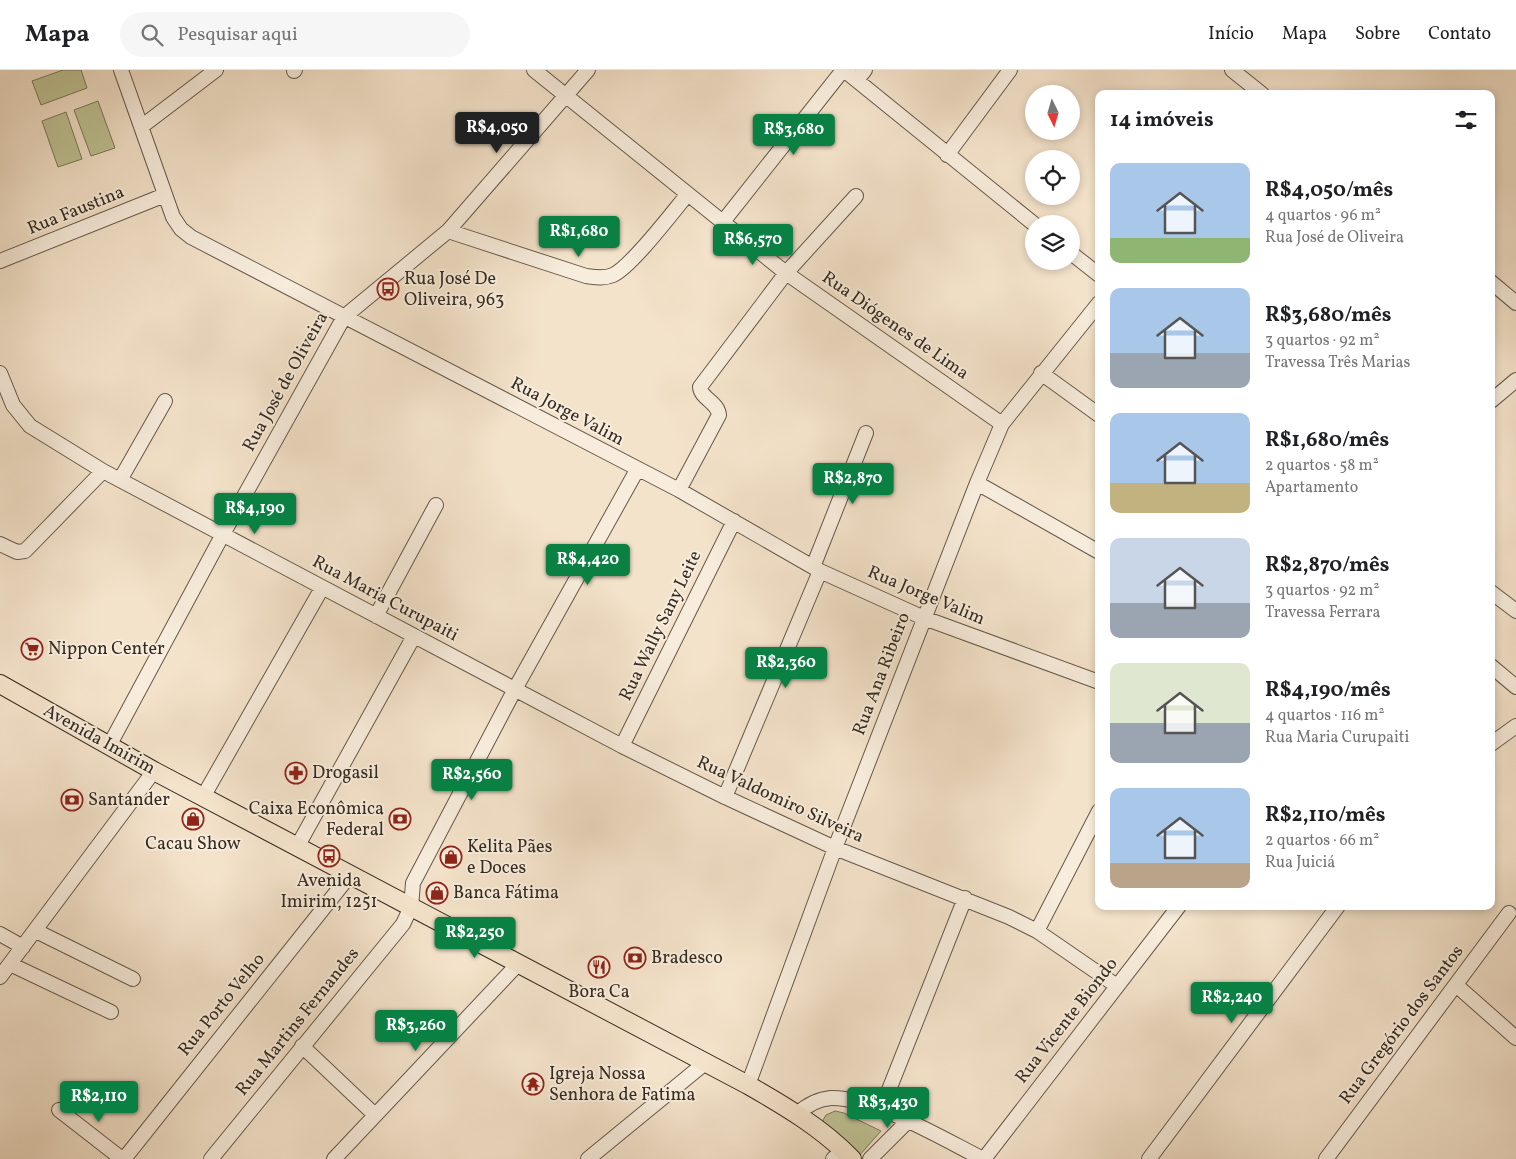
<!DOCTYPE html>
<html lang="pt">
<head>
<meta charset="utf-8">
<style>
  :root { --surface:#fff; --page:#f6f6f6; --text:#202124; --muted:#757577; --line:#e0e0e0; --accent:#0b8043 }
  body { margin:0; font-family:Vollkorn,serif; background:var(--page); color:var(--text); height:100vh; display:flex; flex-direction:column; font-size:19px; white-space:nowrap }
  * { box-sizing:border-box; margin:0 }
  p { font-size:16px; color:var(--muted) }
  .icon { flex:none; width:28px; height:28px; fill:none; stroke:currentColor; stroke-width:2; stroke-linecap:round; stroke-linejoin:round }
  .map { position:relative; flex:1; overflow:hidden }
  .sheet { position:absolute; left:1095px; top:20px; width:400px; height:820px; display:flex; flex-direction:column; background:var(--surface); border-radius:10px; box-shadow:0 2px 8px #0003 }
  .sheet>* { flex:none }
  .needle { width:32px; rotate:175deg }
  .tools { position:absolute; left:1025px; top:15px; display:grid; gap:10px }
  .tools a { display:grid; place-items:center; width:55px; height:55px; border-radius:50%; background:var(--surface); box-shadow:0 2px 8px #0003; font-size:25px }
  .price { position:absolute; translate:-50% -42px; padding:0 11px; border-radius:5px; background:var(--accent); color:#fff; font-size:16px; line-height:32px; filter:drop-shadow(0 1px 2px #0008) }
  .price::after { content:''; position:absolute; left:50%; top:30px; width:15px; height:11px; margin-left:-8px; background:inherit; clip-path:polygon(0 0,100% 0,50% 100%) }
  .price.on { background:#222; color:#fff }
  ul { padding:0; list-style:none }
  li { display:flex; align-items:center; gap:15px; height:125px; padding:0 15px }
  li span { display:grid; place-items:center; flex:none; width:140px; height:100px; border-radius:10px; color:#555 }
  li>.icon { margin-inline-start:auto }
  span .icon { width:60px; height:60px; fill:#fffc; stroke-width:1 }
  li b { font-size:21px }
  h2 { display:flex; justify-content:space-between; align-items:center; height:60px; padding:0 15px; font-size:21px }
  header { display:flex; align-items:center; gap:30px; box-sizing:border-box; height:70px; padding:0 25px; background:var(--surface); border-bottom:1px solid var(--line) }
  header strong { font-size:24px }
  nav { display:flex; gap:28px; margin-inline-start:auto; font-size:18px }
  .search { width:350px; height:45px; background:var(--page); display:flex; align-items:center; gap:12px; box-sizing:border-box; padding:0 18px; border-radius:28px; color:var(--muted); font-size:19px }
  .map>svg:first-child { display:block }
  .green { fill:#bfc395; stroke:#7a775a }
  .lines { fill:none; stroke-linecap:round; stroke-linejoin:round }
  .minor-casing { stroke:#65594b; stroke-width:16 }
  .major-casing { stroke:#352b20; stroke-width:20 }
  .minor { stroke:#f8eddd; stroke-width:14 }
  .major { stroke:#f4e3cb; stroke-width:18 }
  .labels { text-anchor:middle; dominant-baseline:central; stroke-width:4; stroke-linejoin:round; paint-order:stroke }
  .street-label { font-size:18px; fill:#352b20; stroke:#f8eddd }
  .poi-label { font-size:18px; fill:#352b20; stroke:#f8eddd; text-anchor:start }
</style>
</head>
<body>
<header>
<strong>Mapa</strong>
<div class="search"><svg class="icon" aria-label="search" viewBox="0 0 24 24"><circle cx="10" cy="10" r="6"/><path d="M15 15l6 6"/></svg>Pesquisar aqui</div>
<nav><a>Início</a><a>Mapa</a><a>Sobre</a><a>Contato</a></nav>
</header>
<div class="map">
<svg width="1516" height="1089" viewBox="0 0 1516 1089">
  <rect width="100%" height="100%" fill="#f4e3cb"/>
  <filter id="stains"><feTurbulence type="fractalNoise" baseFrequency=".004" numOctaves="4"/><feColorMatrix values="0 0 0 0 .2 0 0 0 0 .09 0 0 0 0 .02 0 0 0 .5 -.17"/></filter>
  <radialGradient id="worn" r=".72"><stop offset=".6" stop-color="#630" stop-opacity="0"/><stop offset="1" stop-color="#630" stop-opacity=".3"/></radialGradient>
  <path class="green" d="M 63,0 L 81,0 L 87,18 L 41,35 L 32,11 Z
    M 98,31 L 115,78 L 91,86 L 74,40 Z
    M 66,42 L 82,89 L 58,97 L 42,51 Z
    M 835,1041 L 844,1043 L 881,1061 L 858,1087 L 825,1056 L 823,1050 L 826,1045 Z"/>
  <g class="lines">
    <g class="minor-casing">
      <path id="minor" d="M 121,0 L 173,147 L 181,159 L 191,167 L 679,420 L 820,501 L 924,548 L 1099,612
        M 534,0 L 786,203 L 1002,354
        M 844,0 L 1034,154
        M 1232,0 L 1262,24
        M 294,1 L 295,0
        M 857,10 L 865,0
        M 141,57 L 216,0
        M 947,85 L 1010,0
        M 722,153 L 843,0
        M 448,161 L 586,206 C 595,207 604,209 613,205 C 631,197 672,143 687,125
        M 1071,183 L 1099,205
        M 0,191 L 165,125
        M 1491,212 L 1516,233
        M 0,303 L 13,335 L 30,356 L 103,401 L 622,676 L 725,727 L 835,778 L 1009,847 L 1037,861 L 1117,916
        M 1041,303 L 1099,345
        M 1491,331 L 1516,310
        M 120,410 L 165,331
        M 977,413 L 1099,482
        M 679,420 L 719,345 C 718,332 701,329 700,317 L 786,203 L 856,126
        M 0,474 L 17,482 L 25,481 L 103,401
        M 813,497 L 866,363
        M 1491,522 L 1516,541
        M 376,546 L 436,435
        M 1491,596 L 1516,617
        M 1491,674 L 1516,656
        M 109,676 L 223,464 L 344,247 L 448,161 L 588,0
        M 622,676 L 734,451
        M 203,727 L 322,518
        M 725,727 L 820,501
        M 297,777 L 414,566
        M 36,861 L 133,909
        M 1037,861 L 1099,741
        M 0,864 L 23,877
        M 10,894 L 111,942
        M 0,907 L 154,701
        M 1456,915 L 1516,968
        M 302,976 L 375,1045
        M 748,1015 L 835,778 L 977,413 L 1002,354 L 1099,233
        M 59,1040 L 122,1089
        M 881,1040 L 965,828
        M 797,1044 C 807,1035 818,1029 831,1028 C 873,1027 945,1070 983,1089
        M 124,1089 L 350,805
        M 211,1089 L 403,854 L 411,837 L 413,813 L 515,619 L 637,400
        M 334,1089 L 518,894
        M 588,1089 L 705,993
        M 833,1089 L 844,1080
        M 870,1089 L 907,1052
        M 984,1089 L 1179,836
        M 1149,1089 L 1338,836
        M 1326,1089 L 1509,843"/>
    </g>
    <g class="major-casing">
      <path id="major" d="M 0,614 L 154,701 L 748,1015 C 785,1036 822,1058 852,1089"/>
    </g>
    <use href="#minor" class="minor"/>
    <use href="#major" class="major"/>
  </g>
  <defs>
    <g id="bus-ring" transform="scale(1.125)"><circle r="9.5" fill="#f8eddd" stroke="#8f2418" stroke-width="1.5"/><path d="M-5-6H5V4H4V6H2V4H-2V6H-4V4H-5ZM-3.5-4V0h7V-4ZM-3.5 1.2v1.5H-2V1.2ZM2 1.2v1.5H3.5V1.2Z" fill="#8f2418"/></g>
    <g id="supermarket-ring" transform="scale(1.125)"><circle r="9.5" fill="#f8eddd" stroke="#8f2418" stroke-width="1.5"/><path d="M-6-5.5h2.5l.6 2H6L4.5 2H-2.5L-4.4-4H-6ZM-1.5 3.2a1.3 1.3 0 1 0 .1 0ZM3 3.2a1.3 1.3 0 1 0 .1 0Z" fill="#8f2418"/></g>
    <g id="pharmacy-ring" transform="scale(1.125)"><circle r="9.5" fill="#f8eddd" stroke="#8f2418" stroke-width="1.5"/><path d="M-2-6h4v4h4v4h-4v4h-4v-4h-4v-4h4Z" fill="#8f2418"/></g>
    <g id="bank-ring" transform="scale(1.125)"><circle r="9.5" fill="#f8eddd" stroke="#8f2418" stroke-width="1.5"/><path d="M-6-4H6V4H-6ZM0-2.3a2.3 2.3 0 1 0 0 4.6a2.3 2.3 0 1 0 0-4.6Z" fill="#8f2418"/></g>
    <g id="shop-ring" transform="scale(1.125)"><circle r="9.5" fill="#f8eddd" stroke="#8f2418" stroke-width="1.5"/><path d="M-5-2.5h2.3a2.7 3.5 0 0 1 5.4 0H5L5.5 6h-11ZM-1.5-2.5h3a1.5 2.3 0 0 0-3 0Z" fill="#8f2418"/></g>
    <g id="restaurant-ring" transform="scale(1.125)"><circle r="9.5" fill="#f8eddd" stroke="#8f2418" stroke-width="1.5"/><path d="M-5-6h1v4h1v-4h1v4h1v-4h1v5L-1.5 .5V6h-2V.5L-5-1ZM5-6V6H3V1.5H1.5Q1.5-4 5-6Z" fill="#8f2418"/></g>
    <g id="temple-ring" transform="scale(1.125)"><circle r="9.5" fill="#f8eddd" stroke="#8f2418" stroke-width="1.5"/><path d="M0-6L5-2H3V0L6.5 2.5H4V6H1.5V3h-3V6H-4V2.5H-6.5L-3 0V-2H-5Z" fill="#8f2418"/></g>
  </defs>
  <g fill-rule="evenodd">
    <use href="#bus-ring" x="388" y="219"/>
    <use href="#supermarket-ring" x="32" y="579"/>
    <use href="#pharmacy-ring" x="296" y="703"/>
    <use href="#bank-ring" x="72" y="730"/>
    <use href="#shop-ring" x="193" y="749"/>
    <use href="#bank-ring" x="400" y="749"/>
    <use href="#bus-ring" x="329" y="786"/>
    <use href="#shop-ring" x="451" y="787"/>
    <use href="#shop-ring" x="437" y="823"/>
    <use href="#bank-ring" x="635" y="888"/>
    <use href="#restaurant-ring" x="599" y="897"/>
    <use href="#temple-ring" x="533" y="1014"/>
  </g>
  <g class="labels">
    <g class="street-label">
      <text transform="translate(76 141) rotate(-22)">Rua Faustina</text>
      <text transform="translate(895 256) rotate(35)">Rua Diógenes de Lima</text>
      <text transform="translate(286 312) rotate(-61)">Rua José de Oliveira</text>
      <text transform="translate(567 342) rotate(28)">Rua Jorge Valim</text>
      <text transform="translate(926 526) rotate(23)">Rua Jorge Valim</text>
      <text transform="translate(385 529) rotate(28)">Rua Maria Curupaiti</text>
      <text transform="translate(661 556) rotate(-64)">Rua Wally Sany Leite</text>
      <text transform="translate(882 604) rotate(-69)">Rua Ana Ribeiro</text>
      <text transform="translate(99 670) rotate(29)">Avenida Imirim</text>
      <text transform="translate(780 730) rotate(25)">Rua Valdomiro Silveira</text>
      <text transform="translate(222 935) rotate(-51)">Rua Porto Velho</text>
      <text transform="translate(1067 951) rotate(-52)">Rua Vicente Biondo</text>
      <text transform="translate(298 952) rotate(-51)">Rua Martins Fernandes</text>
      <text transform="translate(1402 955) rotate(-53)">Rua Gregório dos Santos</text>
    </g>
    <g class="poi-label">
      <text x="404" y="209">Rua José De<tspan x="404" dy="21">Oliveira, 963</tspan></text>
      <text x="48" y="579">Nippon Center</text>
      <text x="312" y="703">Drogasil</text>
      <text x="88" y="730">Santander</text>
      <text x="384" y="739" text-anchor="end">Caixa Econômica<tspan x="384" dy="21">Federal</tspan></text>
      <text x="193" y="774" text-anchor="middle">Cacau Show</text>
      <text x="467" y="777">Kelita Pães<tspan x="467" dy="21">e Doces</tspan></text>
      <text x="329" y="811" text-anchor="middle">Avenida<tspan x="329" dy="21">Imirim, 1251</tspan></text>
      <text x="453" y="823">Banca Fátima</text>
      <text x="651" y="888">Bradesco</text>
      <text x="599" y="922" text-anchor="middle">Bora Ca</text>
      <text x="549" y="1004">Igreja Nossa<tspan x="549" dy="21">Senhora de Fatima</tspan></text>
    </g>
  </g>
  <rect width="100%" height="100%" filter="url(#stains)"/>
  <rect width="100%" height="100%" fill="url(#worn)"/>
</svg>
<div class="tools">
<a><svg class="needle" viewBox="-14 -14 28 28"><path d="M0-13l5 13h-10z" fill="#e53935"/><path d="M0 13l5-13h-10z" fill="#757577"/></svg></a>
<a><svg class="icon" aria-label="locate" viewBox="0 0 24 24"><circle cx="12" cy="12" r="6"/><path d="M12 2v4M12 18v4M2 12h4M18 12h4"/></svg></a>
<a><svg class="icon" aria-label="layers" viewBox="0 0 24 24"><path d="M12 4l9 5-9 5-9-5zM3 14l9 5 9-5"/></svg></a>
</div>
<b class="price on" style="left:497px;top:84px">R$4,050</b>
<b class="price" style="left:794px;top:86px">R$3,680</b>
<b class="price" style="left:579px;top:188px">R$1,680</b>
<b class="price" style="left:753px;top:196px">R$6,570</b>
<b class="price" style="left:853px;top:435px">R$2,870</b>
<b class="price" style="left:255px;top:465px">R$4,190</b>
<b class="price" style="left:588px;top:516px">R$4,420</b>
<b class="price" style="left:786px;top:619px">R$2,360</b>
<b class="price" style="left:472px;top:731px">R$2,560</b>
<b class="price" style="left:475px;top:889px">R$2,250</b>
<b class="price" style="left:1232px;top:954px">R$2,240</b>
<b class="price" style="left:416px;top:982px">R$3,260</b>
<b class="price" style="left:99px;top:1053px">R$2,110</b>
<b class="price" style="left:888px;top:1059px">R$3,430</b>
<section class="sheet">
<h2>14 imóveis<svg class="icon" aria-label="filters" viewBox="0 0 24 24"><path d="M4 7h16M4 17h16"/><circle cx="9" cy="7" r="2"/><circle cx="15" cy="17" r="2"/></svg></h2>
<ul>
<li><span style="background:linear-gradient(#a9c7e8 75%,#8fb573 0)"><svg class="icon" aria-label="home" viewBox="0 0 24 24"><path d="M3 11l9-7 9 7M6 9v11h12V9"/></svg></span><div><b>R$4,050/mês</b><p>4 quartos · 96 m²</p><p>Rua José de Oliveira</p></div></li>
<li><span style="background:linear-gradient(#a9c7e8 65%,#9aa5b1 0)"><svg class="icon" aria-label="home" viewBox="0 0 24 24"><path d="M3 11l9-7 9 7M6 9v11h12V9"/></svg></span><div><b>R$3,680/mês</b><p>3 quartos · 92 m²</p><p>Travessa Três Marias</p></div></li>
<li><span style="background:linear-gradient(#a9c7e8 70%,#c2b280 0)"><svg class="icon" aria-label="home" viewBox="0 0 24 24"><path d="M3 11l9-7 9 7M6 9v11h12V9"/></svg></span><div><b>R$1,680/mês</b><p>2 quartos · 58 m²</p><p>Apartamento</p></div></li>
<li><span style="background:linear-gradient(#c9d6e8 65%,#9aa5b1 0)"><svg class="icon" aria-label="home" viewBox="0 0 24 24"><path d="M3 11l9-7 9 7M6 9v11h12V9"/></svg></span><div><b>R$2,870/mês</b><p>3 quartos · 92 m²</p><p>Travessa Ferrara</p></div></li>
<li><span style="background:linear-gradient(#dfe7d0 60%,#9aa5b1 0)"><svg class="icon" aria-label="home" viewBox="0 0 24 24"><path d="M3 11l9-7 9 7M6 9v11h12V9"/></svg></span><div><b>R$4,190/mês</b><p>4 quartos · 116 m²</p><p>Rua Maria Curupaiti</p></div></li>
<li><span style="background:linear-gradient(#a9c7e8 75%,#b9a48a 0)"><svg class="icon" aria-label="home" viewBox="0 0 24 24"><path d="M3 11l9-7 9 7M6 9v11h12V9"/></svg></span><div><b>R$2,110/mês</b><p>2 quartos · 66 m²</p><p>Rua Juiciá</p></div></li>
</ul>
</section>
</div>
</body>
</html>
